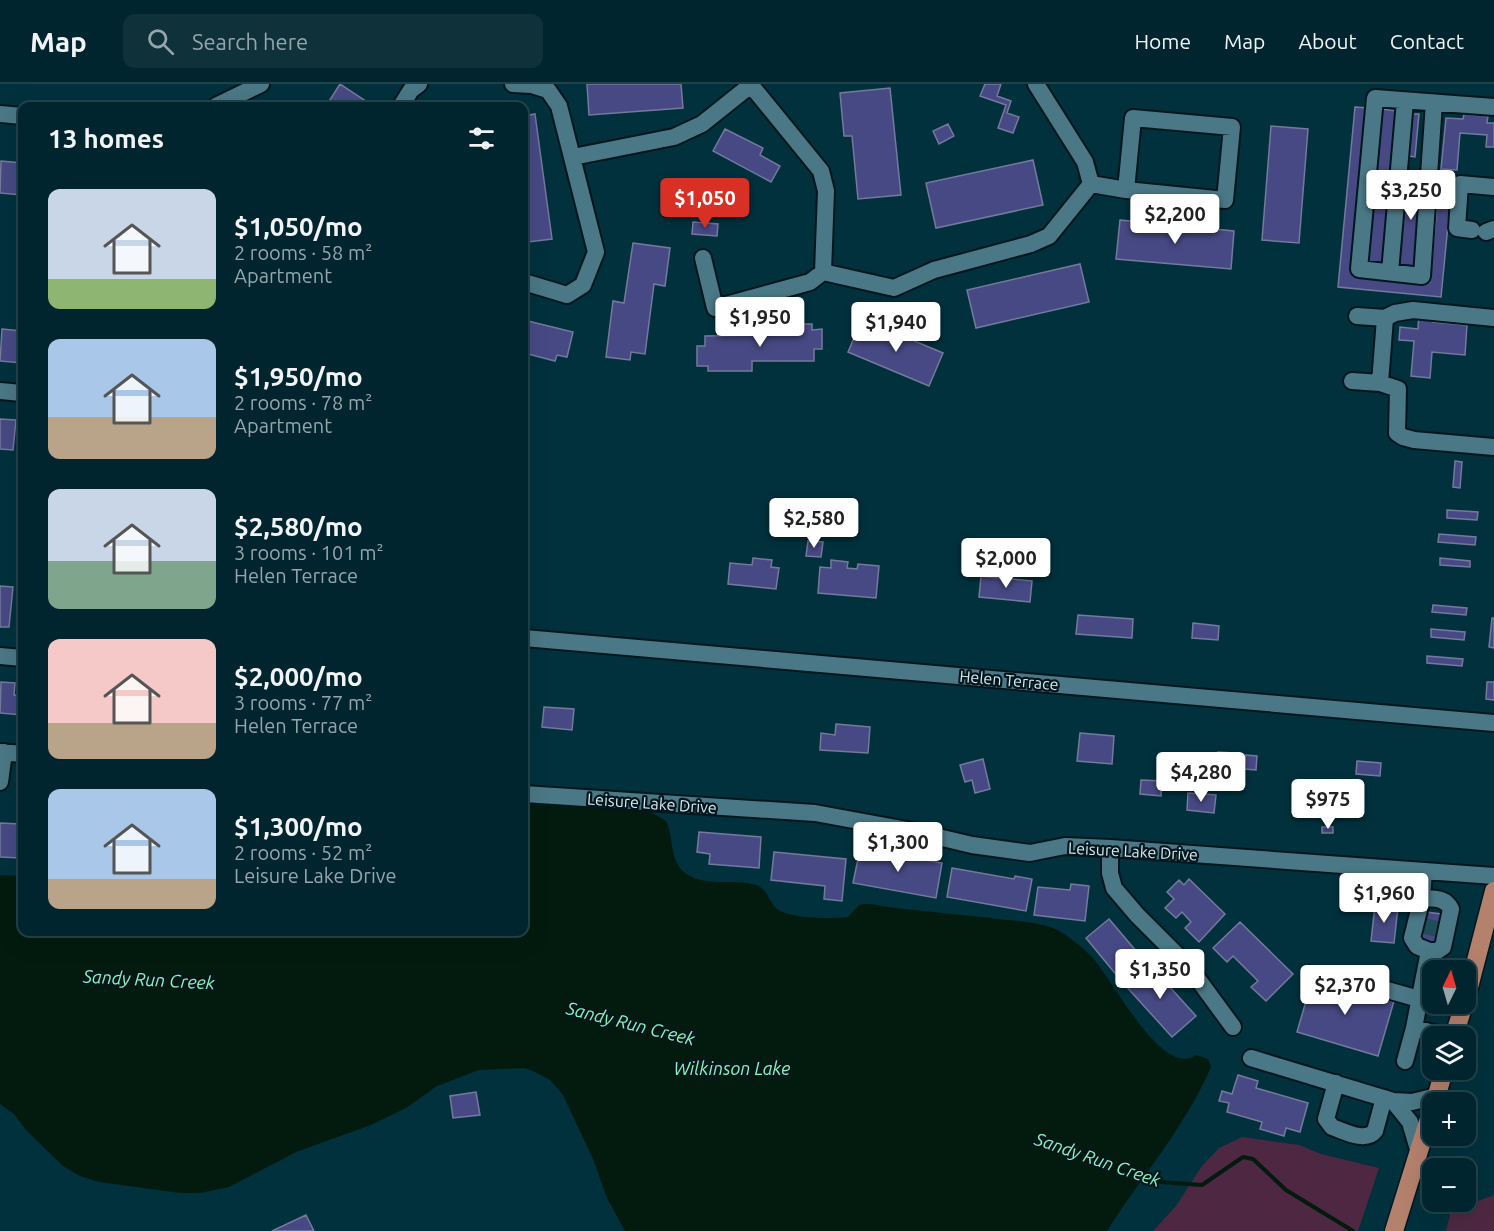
<!DOCTYPE html>
<html lang="en">
<head>
<meta charset="utf-8">
<style>
  :root { --surface:#00252e; --page:#0e313a; --text:#f1f3f6; --muted:#95a5aa; --line:#22424a; --accent:#d93025 }
  body { margin:0; font-family:Ubuntu,sans-serif; background:var(--page); color:var(--text); height:100vh; display:flex; flex-direction:column; font-size:22px; white-space:nowrap }
  * { box-sizing:border-box; margin:0 }
  p { font-size:20px; color:var(--muted) }
  .icon { flex:none; width:33px; height:33px; fill:none; stroke:currentColor; stroke-width:2; stroke-linecap:round; stroke-linejoin:round }
  .map { position:relative; flex:1; overflow:hidden }
  .side { position:absolute; left:18px; top:18px; width:510px; height:834px; display:flex; flex-direction:column; background:var(--surface); border-radius:12px; box-shadow:0 6px 24px #0002,0 0 0 2px var(--line) }
  .side>* { flex:none }
  .needle { width:39px; rotate:5deg }
  .buttons { position:absolute; left:1422px; top:876px; display:grid; gap:12px }
  .buttons a { display:grid; place-items:center; width:54px; height:54px; border-radius:12px; background:var(--surface); box-shadow:0 6px 24px #0002,0 0 0 2px var(--line); font-size:30px }
  .price { position:absolute; translate:-50% -51px; padding:0 14px; border-radius:6px; background:#fff; color:#222; font-size:20px; line-height:39px; filter:drop-shadow(0 2px 3px #0008) }
  .price::after { content:''; position:absolute; left:50%; top:36px; width:18px; height:14px; margin-left:-9px; background:inherit; clip-path:polygon(0 0,100% 0,50% 100%) }
  .price.selected { background:var(--accent); color:#fff }
  ul { padding:0; list-style:none }
  li { display:flex; align-items:center; gap:18px; height:150px; padding:0 30px }
  li span { display:grid; place-items:center; flex:none; width:168px; height:120px; border-radius:12px; color:#555 }
  li>.icon { margin-inline-start:auto }
  span .icon { width:72px; height:72px; fill:#fffc; stroke-width:1 }
  li b { font-size:26px }
  h2 { display:flex; justify-content:space-between; align-items:center; height:72px; padding:0 30px; font-size:26px }
  header { display:flex; align-items:center; gap:36px; box-sizing:border-box; height:84px; padding:0 30px; background:var(--surface); border-bottom:2px solid var(--line) }
  header strong { font-size:28px }
  nav { display:flex; gap:33px; margin-inline-start:auto; font-size:21px }
  .search { width:420px; height:54px; background:var(--page); display:flex; align-items:center; gap:15px; box-sizing:border-box; padding:0 21px; border-radius:12px; color:var(--muted); font-size:22px }
  .map>svg:first-child { display:block }
  .green { fill:#4e2842 }
  .water { fill:#031b0f }
  .lines { fill:none; stroke-linecap:round; stroke-linejoin:round }
  .stream { stroke:#031b0f; stroke-width:4 }
  .building { fill:#474984; stroke:#75799c; stroke-width:1.5 }
  .minor-tunnel { stroke:#1f4d58; stroke-width:16; stroke-dasharray:16 8; stroke-linecap:butt }
  .minor-casing { stroke:#01171d; stroke-width:20 }
  .major-casing { stroke:#01171d; stroke-width:21 }
  .minor { stroke:#4b7886; stroke-width:16 }
  .major { stroke:#b4816d; stroke-width:18 }
  .labels { text-anchor:middle; dominant-baseline:central; stroke-width:4.5; stroke-linejoin:round; paint-order:stroke }
  .street-label { font-size:16px; fill:#d1e9f1; stroke:#04161c }
  .water-label { font-size:18px; font-style:italic; fill:#88f3bc; stroke:#04161c }
</style>
</head>
<body>
<header>
<strong>Map</strong>
<div class="search"><svg class="icon" aria-label="search" viewBox="0 0 24 24"><circle cx="10" cy="10" r="6"/><path d="M15 15l6 6"/></svg>Search here</div>
<nav><a>Home</a><a>Map</a><a>About</a><a>Contact</a></nav>
</header>
<div class="map">
<svg width="1494" height="1147" viewBox="0 0 1494 1147">
  <rect width="100%" height="100%" fill="#00313d"/>
  <path class="green" d="M 1242,1053 L 1299,1061 L 1321,1070 L 1379,1084 L 1358,1147 L 1153,1147 L 1176,1122 L 1202,1082 L 1219,1064 Z
    M 1494,1111 L 1494,1147 L 1446,1147 L 1451,1127 Z"/>
  <path class="water" d="M 524,719 L 651,728 L 666,737 C 674,753 669,775 684,788 C 702,804 734,794 756,801 C 768,805 768,817 776,824 C 788,835 832,835 848,833 L 859,821 C 871,818 883,823 895,824 C 927,827 959,831 991,834 C 1011,837 1031,837 1050,843 C 1065,848 1079,861 1091,872 C 1111,892 1162,996 1196,971 L 1208,975 L 1211,983 C 1185,1043 1142,1092 1107,1147 L 625,1147 L 607,1114 L 593,1075 L 563,1011 L 550,996 L 533,987 L 524,984 L 479,986 L 437,1002 L 406,1024 L 371,1041 L 296,1068 L 229,1103 L 200,1109 L 180,1109 L 99,1098 L 80,1092 L 63,1082 L 26,1046 L 14,1030 L 0,1020 L 0,791 L 22,792 L 22,848 L 524,848 Z"/>
  <g class="lines">
    <path class="stream" d="M 1142,1091 L 1160,1098 L 1202,1101 L 1243,1073 L 1253,1075 L 1286,1106 L 1353,1147"/>
  </g>
  <path class="building" d="M 340,0 L 372,21 L 371,22 L 326,22 Z
    M 587,0 L 681,0 L 683,24 L 589,31 Z
    M 985,0 L 1001,0 L 997,12 L 1011,17 L 1007,29 L 1019,33 L 1013,49 L 998,44 L 1006,21 L 980,12 Z
    M 890,4 L 901,111 L 858,115 L 852,52 L 844,52 L 840,9 Z
    M 1355,23 L 1368,24 L 1353,191 L 1430,198 L 1438,109 L 1451,110 L 1441,213 L 1338,203 Z
    M 1382,25 L 1397,27 L 1384,183 L 1368,181 Z
    M 535,30 L 552,155 L 528,158 L 527,149 L 524,150 L 524,32 Z
    M 1412,30 L 1419,30 L 1415,73 L 1409,72 Z
    M 1464,30 L 1488,32 L 1487,39 L 1494,39 L 1494,63 L 1486,63 L 1487,51 L 1460,49 L 1457,86 L 1441,85 L 1446,34 L 1463,35 Z
    M 948,40 L 954,52 L 939,60 L 933,47 Z
    M 1271,42 L 1308,45 L 1299,159 L 1262,156 Z
    M 725,45 L 763,64 L 760,71 L 780,82 L 771,98 L 713,67 Z
    M 1033,76 L 1043,121 L 936,144 L 926,99 Z
    M 1,77 L 22,79 L 22,111 L 0,109 Z
    M 1406,89 L 1425,90 L 1416,186 L 1398,184 Z
    M 1120,136 L 1234,147 L 1231,185 L 1116,175 Z
    M 693,138 L 718,140 L 717,152 L 692,150 Z
    M 633,159 L 670,164 L 665,202 L 654,200 L 645,270 L 631,268 L 630,276 L 606,273 L 613,217 L 624,219 Z
    M 1080,180 L 1089,218 L 976,244 L 967,206 Z
    M 1419,227 L 1434,229 L 1433,238 L 1467,241 L 1465,271 L 1432,268 L 1430,294 L 1411,292 L 1414,257 L 1399,256 L 1400,243 L 1418,245 Z
    M 862,235 L 943,269 L 929,302 L 848,268 Z
    M 524,236 L 573,248 L 567,273 L 557,271 L 555,277 L 524,269 Z
    M 766,240 L 812,240 L 812,246 L 822,245 L 822,265 L 814,265 L 814,277 L 752,277 L 752,287 L 708,287 L 708,282 L 697,282 L 697,262 L 705,262 L 705,252 L 766,251 Z
    M 2,245 L 22,247 L 22,279 L 0,277 Z
    M 0,335 L 16,336 L 13,366 L 0,365 Z
    M 1455,377 L 1462,378 L 1460,404 L 1453,403 Z
    M 1447,426 L 1478,428 L 1477,436 L 1447,434 Z
    M 1439,450 L 1476,453 L 1475,461 L 1438,458 Z
    M 808,457 L 823,458 L 821,473 L 806,472 Z
    M 753,474 L 772,476 L 771,483 L 779,484 L 776,505 L 728,500 L 730,479 L 752,481 Z
    M 1440,474 L 1470,477 L 1470,483 L 1440,481 Z
    M 831,476 L 848,478 L 847,484 L 857,485 L 858,480 L 879,482 L 876,514 L 818,509 L 820,483 L 831,484 Z
    M 981,492 L 1032,497 L 1030,518 L 979,513 Z
    M 0,502 L 13,503 L 9,543 L 0,543 Z
    M 1433,521 L 1467,524 L 1466,531 L 1432,528 Z
    M 1078,531 L 1133,535 L 1132,554 L 1076,550 Z
    M 1492,534 L 1494,534 L 1494,564 L 1489,563 Z
    M 1193,539 L 1219,542 L 1218,556 L 1192,554 Z
    M 1431,545 L 1465,548 L 1464,556 L 1431,553 Z
    M 1427,572 L 1463,575 L 1462,582 L 1427,579 Z
    M 1,598 L 15,599 L 14,611 L 22,611 L 22,631 L 0,629 Z
    M 1487,598 L 1494,598 L 1494,616 L 1486,615 Z
    M 544,623 L 574,625 L 572,646 L 542,643 Z
    M 836,640 L 870,643 L 868,669 L 820,666 L 821,649 L 835,651 Z
    M 1080,649 L 1114,652 L 1112,680 L 1077,677 Z
    M 1218,668 L 1233,669 L 1231,688 L 1216,687 Z
    M 1245,671 L 1257,672 L 1256,686 L 1244,685 Z
    M 983,675 L 990,705 L 975,709 L 972,696 L 965,698 L 960,681 Z
    M 1357,677 L 1381,679 L 1380,692 L 1356,690 Z
    M 1141,696 L 1162,697 L 1161,712 L 1140,710 Z
    M 1188,709 L 1216,711 L 1214,729 L 1187,726 Z
    M 0,739 L 21,740 L 20,774 L 0,773 Z
    M 1322,743 L 1333,743 L 1333,749 L 1322,749 Z
    M 699,748 L 761,753 L 759,784 L 709,780 L 710,770 L 697,768 Z
    M 860,765 L 942,779 L 936,814 L 853,799 Z
    M 774,768 L 846,775 L 842,817 L 824,815 L 825,802 L 771,796 Z
    M 952,784 L 1014,795 L 1015,792 L 1032,795 L 1026,827 L 947,813 Z
    M 1189,795 L 1225,830 L 1199,858 L 1185,844 L 1191,838 L 1182,828 L 1176,834 L 1165,824 L 1174,815 L 1167,808 L 1179,796 L 1184,801 Z
    M 1071,800 L 1089,802 L 1085,837 L 1034,831 L 1038,803 L 1070,806 Z
    M 1375,821 L 1398,823 L 1394,859 L 1371,857 Z
    M 1426,828 L 1441,830 L 1435,862 L 1421,860 Z
    M 1109,835 L 1142,874 L 1118,893 L 1086,854 Z
    M 1240,838 L 1293,890 L 1266,917 L 1251,903 L 1258,897 L 1233,872 L 1227,878 L 1213,864 Z
    M 1149,880 L 1196,932 L 1172,953 L 1125,901 Z
    M 1313,893 L 1394,917 L 1378,972 L 1297,948 Z
    M 1238,991 L 1258,997 L 1256,1004 L 1308,1019 L 1300,1048 L 1286,1044 L 1284,1052 L 1260,1045 L 1262,1038 L 1227,1028 L 1229,1019 L 1219,1017 L 1222,1007 L 1232,1010 Z
    M 476,1008 L 480,1031 L 453,1034 L 450,1012 Z
    M 306,1131 L 314,1147 L 272,1147 Z"/>
  <g class="lines">
    <path class="minor-tunnel" d="M 1424,842 L 1438,845"/>
    <g class="minor-casing">
      <path id="minor" d="M 513,0 L 532,1 L 548,6 L 559,22 L 596,168 L 583,201 L 567,211 L 524,198
        M 750,0 L 821,87 L 826,107 L 823,188 L 894,204 L 934,186 L 1031,160 L 1049,152 L 1091,100 L 1085,78 L 1036,0
        M 1434,19 L 1422,192 L 1359,185 L 1375,14 L 1494,23
        M 216,22 L 261,0
        M 401,22 L 411,6 L 419,0
        M 0,30 L 22,32
        M 1133,34 L 1232,43 L 1225,116 L 1126,106 Z
        M 573,73 L 674,53 L 702,40 L 752,0
        M 1091,100 L 1126,106
        M 1472,146 L 1457,144 L 1460,100 L 1494,103
        M 1486,148 L 1494,145
        M 703,174 L 715,224 L 810,198 L 823,188
        M 1390,188 L 1405,17
        M 1357,232 L 1385,234 L 1395,229 L 1413,226 L 1494,234
        M 1352,297 L 1380,299 L 1398,305 L 1397,349 L 1403,353 L 1414,356 L 1494,363
        M 1380,299 L 1385,234
        M 0,307 L 22,309
        M 524,554 L 1494,639
        M 0,572 L 22,574
        M 0,668 L 22,670
        M 0,698 L 4,668
        M 524,710 L 815,729 L 913,747 L 972,761 L 1030,769 L 1065,762 L 1110,764 L 1494,792
        M 1110,764 L 1110,789 L 1114,804 L 1137,831 L 1189,883 L 1233,943
        M 1424,787 L 1422,814 C 1434,815 1445,813 1451,825 L 1443,863 L 1437,867 L 1429,867 L 1414,944 L 1445,952
        M 1422,814 L 1412,854 L 1417,862 L 1429,867
        M 1334,891 L 1419,915
        M 1251,974 L 1393,1017 L 1412,1018 L 1437,1012
        M 1405,977 L 1414,944
        M 1336,999 L 1326,1035 L 1332,1043 C 1344,1047 1365,1059 1375,1047 L 1384,1014
        M 1393,1017 L 1410,1038 L 1419,1069"/>
    </g>
    <g class="major-casing">
      <path id="major" d="M 1466,915 L 1494,807
        M 1454,952 L 1464,920
        M 1435,1018 L 1444,986
        M 1394,1147 L 1432,1025"/>
    </g>
    <use href="#minor" class="minor"/>
    <use href="#major" class="major"/>
  </g>
  <g class="labels">
    <g class="street-label">
      <text transform="translate(1009 596) rotate(5)">Helen Terrace</text>
      <text transform="translate(652 719) rotate(4)">Leisure Lake Drive</text>
      <text transform="translate(1133 767) rotate(3)">Leisure Lake Drive</text>
    </g>
    <g class="water-label">
      <text transform="translate(149 895) rotate(3)">Sandy Run Creek</text>
      <text transform="translate(631 939) rotate(14)">Sandy Run Creek</text>
      <text x="732" y="984">Wilkinson Lake</text>
      <text transform="translate(1098 1075) rotate(19)">Sandy Run Creek</text>
    </g>
  </g>
</svg>
<div class="buttons">
<a><svg class="needle" viewBox="-14 -14 28 28"><path d="M0-13l5 13h-10z" fill="#e53935"/><path d="M0 13l5-13h-10z" fill="#95a5aa"/></svg></a>
<a><svg class="icon" aria-label="layers" viewBox="0 0 24 24"><path d="M12 4l9 5-9 5-9-5zM3 14l9 5 9-5"/></svg></a>
<a>+</a>
<a>−</a>
</div>
<b class="price" style="left:1411px;top:137px">$3,250</b>
<b class="price selected" style="left:705px;top:145px">$1,050</b>
<b class="price" style="left:1175px;top:161px">$2,200</b>
<b class="price" style="left:760px;top:264px">$1,950</b>
<b class="price" style="left:896px;top:269px">$1,940</b>
<b class="price" style="left:814px;top:465px">$2,580</b>
<b class="price" style="left:1006px;top:505px">$2,000</b>
<b class="price" style="left:1201px;top:719px">$4,280</b>
<b class="price" style="left:1328px;top:746px">$975</b>
<b class="price" style="left:898px;top:789px">$1,300</b>
<b class="price" style="left:1384px;top:840px">$1,960</b>
<b class="price" style="left:1160px;top:916px">$1,350</b>
<b class="price" style="left:1345px;top:932px">$2,370</b>
<section class="side">
<h2>13 homes<svg class="icon" aria-label="filters" viewBox="0 0 24 24"><path d="M4 7h16M4 17h16"/><circle cx="9" cy="7" r="2"/><circle cx="15" cy="17" r="2"/></svg></h2>
<ul>
<li><span style="background:linear-gradient(#c9d6e8 75%,#8fb573 0)"><svg class="icon" aria-label="home" viewBox="0 0 24 24"><path d="M3 11l9-7 9 7M6 9v11h12V9"/></svg></span><div><b>$1,050/mo</b><p>2 rooms · 58 m²</p><p>Apartment</p></div></li>
<li><span style="background:linear-gradient(#a9c7e8 65%,#b9a48a 0)"><svg class="icon" aria-label="home" viewBox="0 0 24 24"><path d="M3 11l9-7 9 7M6 9v11h12V9"/></svg></span><div><b>$1,950/mo</b><p>2 rooms · 78 m²</p><p>Apartment</p></div></li>
<li><span style="background:linear-gradient(#c9d6e8 60%,#7fa58c 0)"><svg class="icon" aria-label="home" viewBox="0 0 24 24"><path d="M3 11l9-7 9 7M6 9v11h12V9"/></svg></span><div><b>$2,580/mo</b><p>3 rooms · 101 m²</p><p>Helen Terrace</p></div></li>
<li><span style="background:linear-gradient(#f6c9c9 70%,#b9a48a 0)"><svg class="icon" aria-label="home" viewBox="0 0 24 24"><path d="M3 11l9-7 9 7M6 9v11h12V9"/></svg></span><div><b>$2,000/mo</b><p>3 rooms · 77 m²</p><p>Helen Terrace</p></div></li>
<li><span style="background:linear-gradient(#a9c7e8 75%,#b9a48a 0)"><svg class="icon" aria-label="home" viewBox="0 0 24 24"><path d="M3 11l9-7 9 7M6 9v11h12V9"/></svg></span><div><b>$1,300/mo</b><p>2 rooms · 52 m²</p><p>Leisure Lake Drive</p></div></li>
</ul>
</section>
</div>
</body>
</html>
